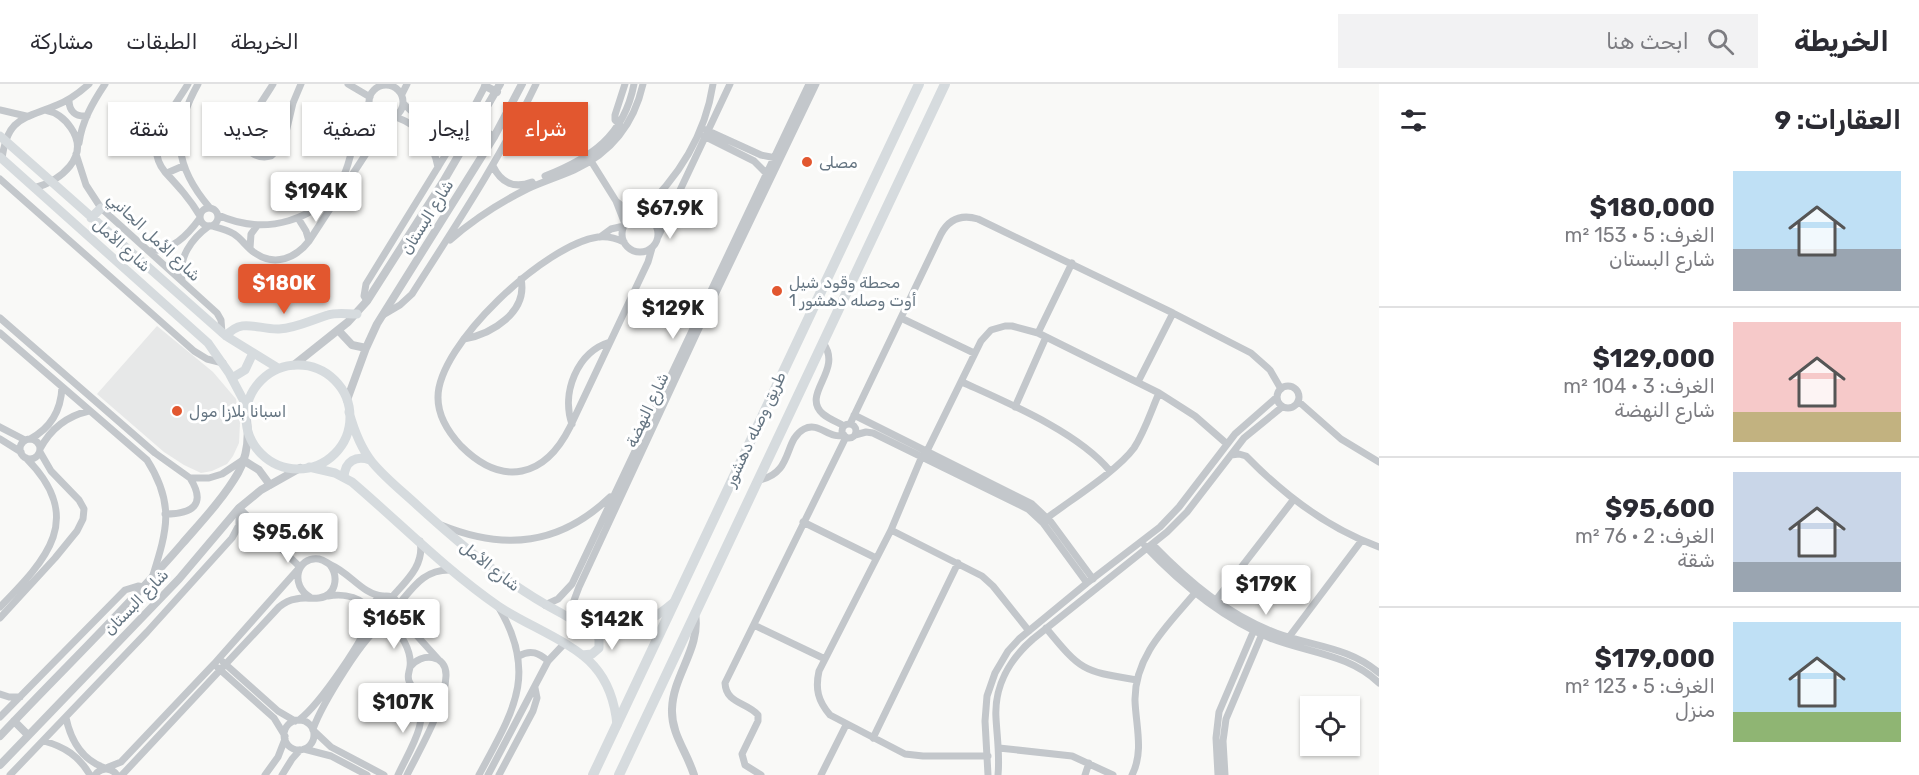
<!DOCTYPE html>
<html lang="ar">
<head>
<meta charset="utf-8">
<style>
  :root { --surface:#fff; --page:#f2f2f3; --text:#2b2b33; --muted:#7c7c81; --line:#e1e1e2; --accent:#e2572f }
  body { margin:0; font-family:Rubik,"Noto Sans Arabic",sans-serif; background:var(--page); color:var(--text); direction:rtl; height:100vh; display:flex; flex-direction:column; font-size:22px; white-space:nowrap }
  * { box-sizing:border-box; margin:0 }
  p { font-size:20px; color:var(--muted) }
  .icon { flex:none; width:33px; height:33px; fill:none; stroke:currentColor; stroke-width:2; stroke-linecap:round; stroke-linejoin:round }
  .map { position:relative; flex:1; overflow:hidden; direction:ltr }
  .panel { display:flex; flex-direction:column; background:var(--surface); width:540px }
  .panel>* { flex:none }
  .guide { position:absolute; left:18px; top:18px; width:570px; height:54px; direction:rtl; display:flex; gap:12px }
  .tools { position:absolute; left:1300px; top:612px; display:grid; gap:12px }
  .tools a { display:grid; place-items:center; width:60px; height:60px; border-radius:0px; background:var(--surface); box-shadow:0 2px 4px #0004; font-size:30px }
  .price { position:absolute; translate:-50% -51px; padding:0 14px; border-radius:6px; background:#fff; color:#222; font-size:20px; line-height:39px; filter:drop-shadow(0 2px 3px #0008) }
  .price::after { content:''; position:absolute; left:50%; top:36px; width:18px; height:14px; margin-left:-9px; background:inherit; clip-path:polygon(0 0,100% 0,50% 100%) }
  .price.on { background:var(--accent); color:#fff }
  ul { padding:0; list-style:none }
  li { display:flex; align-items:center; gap:18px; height:150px; padding:0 18px }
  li+li { border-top:2px solid var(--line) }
  li span { display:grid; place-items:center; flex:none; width:168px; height:120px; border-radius:0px; color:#555 }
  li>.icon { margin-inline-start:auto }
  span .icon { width:72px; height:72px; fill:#fffc; stroke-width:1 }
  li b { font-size:26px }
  h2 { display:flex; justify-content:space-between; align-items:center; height:72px; padding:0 18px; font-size:26px }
  .chip { padding:0 21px; border-radius:0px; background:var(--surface); box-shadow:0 2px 4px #0004; font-size:21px; line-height:54px }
  .chip.on { background:var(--accent); color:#fff }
  header { display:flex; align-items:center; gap:36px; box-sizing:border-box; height:84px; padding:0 30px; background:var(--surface); border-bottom:2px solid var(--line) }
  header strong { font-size:28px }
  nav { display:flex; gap:33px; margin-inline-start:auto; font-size:21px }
  .search { width:420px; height:54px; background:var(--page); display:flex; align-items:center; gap:15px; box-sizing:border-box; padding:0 21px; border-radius:0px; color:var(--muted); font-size:22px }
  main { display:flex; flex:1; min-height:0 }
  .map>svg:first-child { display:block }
  .built { fill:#e7e8e8 }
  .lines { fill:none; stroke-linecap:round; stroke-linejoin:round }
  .minor { stroke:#c3c7cb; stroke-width:7 }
  .tertiary { stroke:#c3c7cb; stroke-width:8 }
  .secondary { stroke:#d6dbde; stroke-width:9 }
  .primary { stroke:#d6dbde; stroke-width:10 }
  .poi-dot { fill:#e2572f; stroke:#fff; stroke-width:2 }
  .labels { text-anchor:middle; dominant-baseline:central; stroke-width:6; stroke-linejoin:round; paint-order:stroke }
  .poi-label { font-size:16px; fill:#657582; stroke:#fff; text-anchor:start }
  .street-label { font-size:16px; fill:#657582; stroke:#fff }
</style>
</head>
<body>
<header>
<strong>الخريطة</strong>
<div class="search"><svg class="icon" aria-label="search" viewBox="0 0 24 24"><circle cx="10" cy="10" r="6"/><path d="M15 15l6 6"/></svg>ابحث هنا</div>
<nav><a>الخريطة</a><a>الطبقات</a><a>مشاركة</a></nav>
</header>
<main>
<section class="panel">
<h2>العقارات: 9<svg class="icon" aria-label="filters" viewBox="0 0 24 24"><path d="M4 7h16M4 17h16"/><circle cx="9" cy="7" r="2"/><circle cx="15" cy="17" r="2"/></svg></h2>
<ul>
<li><span style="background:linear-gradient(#bfe0f5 65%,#9aa5b1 0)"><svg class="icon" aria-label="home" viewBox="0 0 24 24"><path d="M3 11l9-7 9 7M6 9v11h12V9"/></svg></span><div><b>$180,000</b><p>الغرف: 5 · 153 m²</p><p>شارع البستان</p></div></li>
<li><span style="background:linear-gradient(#f6c9c9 75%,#c2b280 0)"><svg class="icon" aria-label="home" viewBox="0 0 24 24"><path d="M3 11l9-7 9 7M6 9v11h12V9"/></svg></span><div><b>$129,000</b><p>الغرف: 3 · 104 m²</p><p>شارع النهضة</p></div></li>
<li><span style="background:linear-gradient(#c9d6e8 75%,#9aa5b1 0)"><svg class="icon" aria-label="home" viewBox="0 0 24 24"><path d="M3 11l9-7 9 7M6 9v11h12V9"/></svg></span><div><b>$95,600</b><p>الغرف: 2 · 76 m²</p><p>شقة</p></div></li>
<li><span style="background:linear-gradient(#bfe0f5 75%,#8fb573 0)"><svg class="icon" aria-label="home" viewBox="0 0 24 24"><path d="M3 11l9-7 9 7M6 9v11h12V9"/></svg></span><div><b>$179,000</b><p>الغرف: 5 · 123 m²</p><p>منزل</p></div></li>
</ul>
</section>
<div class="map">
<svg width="1379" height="691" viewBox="0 0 1379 691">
  <rect width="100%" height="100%" fill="#f9f9f7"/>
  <path class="built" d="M 157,242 L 213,288 L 236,315 L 240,339 L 239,359 L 233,372 L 227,380 L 212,387 L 201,389 L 184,381 L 164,368 L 97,310 Z"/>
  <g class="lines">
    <path class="minor" d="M 188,0 C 173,26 141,59 165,88 C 178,102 190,115 200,132
      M 198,0 C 171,48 174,82 210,124
      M 273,0 C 264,16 232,54 252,69 C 258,73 264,74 271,72 L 283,61 L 293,19 L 301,0
      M 348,0 L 370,13
      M369 18a17 17 0 1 1 34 0a17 17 0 1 1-34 0Z
      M 402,10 L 407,0
      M 69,16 C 69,27 75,33 87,32
      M 404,20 C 421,39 443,45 467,36
      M 0,26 L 26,32
      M 396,33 C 420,42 433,58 438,83
      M 620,41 L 615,36 L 615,31 L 625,0
      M 706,46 L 761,71 L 776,74
      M 704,52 L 754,77 L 767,90
      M 79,59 C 82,37 93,18 105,0
      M 76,70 L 86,101 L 101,124 L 217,229 L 221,236 L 222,249
      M 2,75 C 7,33 24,35 57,21 C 70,16 79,9 89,0
      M 591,77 L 616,117 L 625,140
      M 493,82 C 501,99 514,105 532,98
      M 167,89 L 183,82
      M 545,92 C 591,74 624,52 634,0
      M 0,95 L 194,267 L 207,275 L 223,279
      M 34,104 C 60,97 91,73 71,44 C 65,35 56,28 45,26
      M 617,118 L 635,132
      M200 133a9 9 0 1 1 18 0a9 9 0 1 1-18 0Z
      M 218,131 C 264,152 319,138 343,93 C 349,81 351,69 354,57 C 357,44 363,31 369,18
      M622 150a18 18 0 1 1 36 0a18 18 0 1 1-36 0Z
      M 637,132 C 676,97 705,53 713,0
      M 298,134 L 306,147 L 309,157
      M 212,142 C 219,144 227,146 234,150 C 242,155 247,164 255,169 C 275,183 296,174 309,157 L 388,36
      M 600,153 L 611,145 L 624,142
      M 658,153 L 730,0
      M 450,156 C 473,136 499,119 527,105 C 542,98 558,93 574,86 C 611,69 634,40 643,0
      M 624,158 C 616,154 607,152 598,153 C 546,160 437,261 438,314 C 438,332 449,349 461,362 C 503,404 545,393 570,343 L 648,178 L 652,164
      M 250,164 L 251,150 L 257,142
      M 149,167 C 172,167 187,152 200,134
      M 182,196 C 178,174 191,155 209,142
      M 367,217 L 364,212 L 366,200 L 467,36 L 486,0
      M 383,231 L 400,221 L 412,210 C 456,141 501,73 536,0
      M 0,234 L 155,369 L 190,394 L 209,394 L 222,390 L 243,376
      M 901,234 L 974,269
      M 0,249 L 147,376 C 175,420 167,446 153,491
      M 1038,249 L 1072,179
      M 464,255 C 492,250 528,228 521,195
      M 823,259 C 844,286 800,310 823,330 C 829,335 837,338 844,342
      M 962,298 C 1008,319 1078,348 1110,387
      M 1138,298 L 1173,229
      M1277 313a11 11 0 1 1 22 0a11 11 0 1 1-22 0Z
      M 1298,317 L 1341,355 L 1379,378
      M 1015,323 L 1046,253
      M 854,331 L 1032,420 L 1051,438 L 1093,495
      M 572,340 C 561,309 577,268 610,258
      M 850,340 L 941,150 C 949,135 961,130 978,135 L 1173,229 L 1251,269 L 1270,286 L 1281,305
      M842 347a7 7 0 1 1 14 0a7 7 0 1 1-14 0Z
      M 0,343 L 25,356
      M 855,351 L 866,348 L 873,349 L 1028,425 L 1043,439 L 1087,499
      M 0,355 L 21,368
      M 30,355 C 51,344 61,326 62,303
      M20 365a10 10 0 1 1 20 0a10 10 0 1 1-20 0Z
      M 40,365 C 51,344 67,332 89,327
      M 927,367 L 981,257 L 991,246 L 1005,242 L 1012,242 L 1038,249 L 1159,309 L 1195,332 L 1227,360
      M 1231,371 L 1239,370 L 1246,372 C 1284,411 1327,444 1379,463
      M 922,372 L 891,446 L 819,587 C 815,605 818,617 830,631 L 905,670 L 923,672 L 988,672
      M 759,396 C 794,389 783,356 804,345 C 819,337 829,356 844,351
      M 165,430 C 192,430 207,421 190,394
      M 1047,434 C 1072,415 1117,387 1134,364 C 1145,347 1151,327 1159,309
      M 803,438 L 876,474
      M 441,441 C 505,467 560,461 610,413
      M 891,446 L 982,492 L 993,502 L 1029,547
      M 1153,461 C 1189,498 1228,531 1276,549 C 1311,562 1350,563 1379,589
      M 1145,462 C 1181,500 1222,534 1270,554 C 1308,569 1349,570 1379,599
      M 328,512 C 346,509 362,514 372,528
      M372 526a14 14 0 1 1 28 0a14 14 0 1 1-28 0Z
      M 310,513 C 290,502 296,472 319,475 C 324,476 327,479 331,481 C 350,489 363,511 383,512
      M 392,513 C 406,497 425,481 420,457
      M 1216,516 L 1294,415
      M 399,520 C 414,502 425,485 451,486
      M 545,521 L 558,515 L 572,500 L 809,0
      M 0,523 C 47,475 86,434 26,374
      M 400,528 L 409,543 L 438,575
      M 0,534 L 55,474 L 77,447 L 83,435 L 84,425 L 79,416 L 51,387 L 40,368
      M 572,535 L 573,519 L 579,503 L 700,242 L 816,0
      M 387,540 C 401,546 412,568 410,583 C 409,589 407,592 409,597 C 415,613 434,614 443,602
      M 754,541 L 825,575
      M 1046,544 C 1082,588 1083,587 1137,596
      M 1289,553 L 1362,456
      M 519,572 C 531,565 539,569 548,577
      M 223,578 L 278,627 L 295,637
      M 218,584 L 274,634 L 285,652
      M 0,610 L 9,613 L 20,613
      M 0,633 L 125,506 L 138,502 L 145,503
      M 66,634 C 71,657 82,676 105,684
      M 299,636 C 319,621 366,554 372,529
      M284 651a15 15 0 1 1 30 0a15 15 0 1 1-30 0Z
      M 313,645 C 321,623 365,547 385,540
      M 313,646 L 331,663 L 384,691
      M 873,654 L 958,479
      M 44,657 C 65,663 79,672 90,691
      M 999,664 L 1072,672 L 1113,691
      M 304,665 L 331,672 L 367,691
      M 106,684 L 121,678 L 214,580 L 300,483 L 239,424
      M 10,691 L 147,548 L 232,454 L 239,441 L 239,424
      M 95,691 C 101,683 111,683 117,691
      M 122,691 L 279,523 C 284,519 289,516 296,515 C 304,513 311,515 319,514 C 336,512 339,493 330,481
      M 265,691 L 278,673 L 285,655
      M 282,691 L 292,675 L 300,666
      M 398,691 C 410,665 429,639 419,609
      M 407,691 C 421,663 445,623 446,592 C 447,570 421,568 410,583
      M 479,691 C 512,629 539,591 499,524
      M 488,691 L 548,577 L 564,560
      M 499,691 L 533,627 L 537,614 L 535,604
      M 761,691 L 745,681 L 742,670 L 758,637 L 758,631 C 747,618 726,620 725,599 L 846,353
      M 821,691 L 846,641
      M 988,691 L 985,637 L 987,612 L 995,589 L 1008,567 L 1019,555 L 1087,499 L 1160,443 L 1179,423 L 1235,350 L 1277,313
      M 998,691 C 1000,672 997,653 996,634 C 994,602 1010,575 1033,555 L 1167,448 L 1187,428 L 1244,354 L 1282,323
      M 1085,691 L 1089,679
      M 1132,691 C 1144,668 1136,642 1135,617 C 1134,572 1168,541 1195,509
      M 1218,691 L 1216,654 L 1219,628 L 1254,546
      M 1225,691 L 1223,657 L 1226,635 L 1262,550"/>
    <path class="tertiary" d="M 485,2 L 497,8
      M 477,42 L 494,53
      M 338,246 L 352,261 L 366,264
      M 294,281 L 348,238 L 367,217 L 443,98 L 500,0
      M 347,316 L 366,264 L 377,240 L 494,53 L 522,0
      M 243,376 L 259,386 L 270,401
      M 14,637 L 28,651
      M 0,652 C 60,588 124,527 182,460 C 201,438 223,415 238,389 C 247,373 249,354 247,336
      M 0,681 L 179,495 L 239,424 L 261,406 L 300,384
      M 694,691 C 687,668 671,650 672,625 C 673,591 701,564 695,530"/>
    <path class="secondary" d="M 0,52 L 226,252 L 278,284
      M 0,73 L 208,259 L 229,289 L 247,323
      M 91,134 L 101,124
      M 226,252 C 242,233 258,246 279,245 C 297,244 311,236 328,231 C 337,228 347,230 357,230
      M246 333a52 52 0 1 1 104 0a52 52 0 1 1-104 0Z
      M 232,294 L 245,286 L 253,269
      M 349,328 C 354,346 360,363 372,378 C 385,394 403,408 418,422 C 462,462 508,501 561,529 C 574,537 588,545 603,546 C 631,549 653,536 673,519
      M 309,383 L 335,389 L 352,398 C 400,439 446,486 498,522 C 526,541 573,558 594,582 C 609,599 615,619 617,641
      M 344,393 C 345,377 356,371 370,376
      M 582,571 L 592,570 L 599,564 L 599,554 L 590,544"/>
    <path class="primary" d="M 593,691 L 919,0
      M 619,691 L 945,0"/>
  </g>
  <g class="poi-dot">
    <circle cx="807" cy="78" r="6"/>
    <circle cx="777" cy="207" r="6"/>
    <circle cx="177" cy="327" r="6"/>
  </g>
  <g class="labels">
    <g class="poi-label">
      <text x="819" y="78">مصلى</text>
      <text x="789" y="198">محطة وقود شيل<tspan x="789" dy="18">أوت وصله دهشور 1</tspan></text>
      <text x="189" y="327">اسبانا بلازا مول</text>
    </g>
    <g class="street-label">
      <text transform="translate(427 133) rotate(-58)">شارع البستان</text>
      <text transform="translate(154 153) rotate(43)">شارع الأمل الجانبي</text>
      <text transform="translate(122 161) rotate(42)">شارع الأمل</text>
      <text transform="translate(647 326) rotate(-65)">شارع النهضة</text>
      <text transform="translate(755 345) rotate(-65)">طريق وصله دهشور</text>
      <text transform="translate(490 482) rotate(38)">شارع الأمل</text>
      <text transform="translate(136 518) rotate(-46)">شارع البستان</text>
    </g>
  </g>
</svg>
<div class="tools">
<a><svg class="icon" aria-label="locate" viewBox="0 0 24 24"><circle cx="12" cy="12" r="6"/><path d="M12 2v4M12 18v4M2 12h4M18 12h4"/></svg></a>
</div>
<b class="price" style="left:316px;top:139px">$194K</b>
<b class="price" style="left:670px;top:156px">$67.9K</b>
<b class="price on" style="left:284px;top:231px">$180K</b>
<b class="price" style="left:673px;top:256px">$129K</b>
<b class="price" style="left:288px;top:480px">$95.6K</b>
<b class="price" style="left:1266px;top:532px">$179K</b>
<b class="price" style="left:394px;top:566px">$165K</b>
<b class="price" style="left:612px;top:567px">$142K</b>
<b class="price" style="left:403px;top:650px">$107K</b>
<div class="guide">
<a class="chip on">شراء</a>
<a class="chip">إيجار</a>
<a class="chip">تصفية</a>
<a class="chip">جديد</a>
<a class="chip">شقة</a>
</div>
</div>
</main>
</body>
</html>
